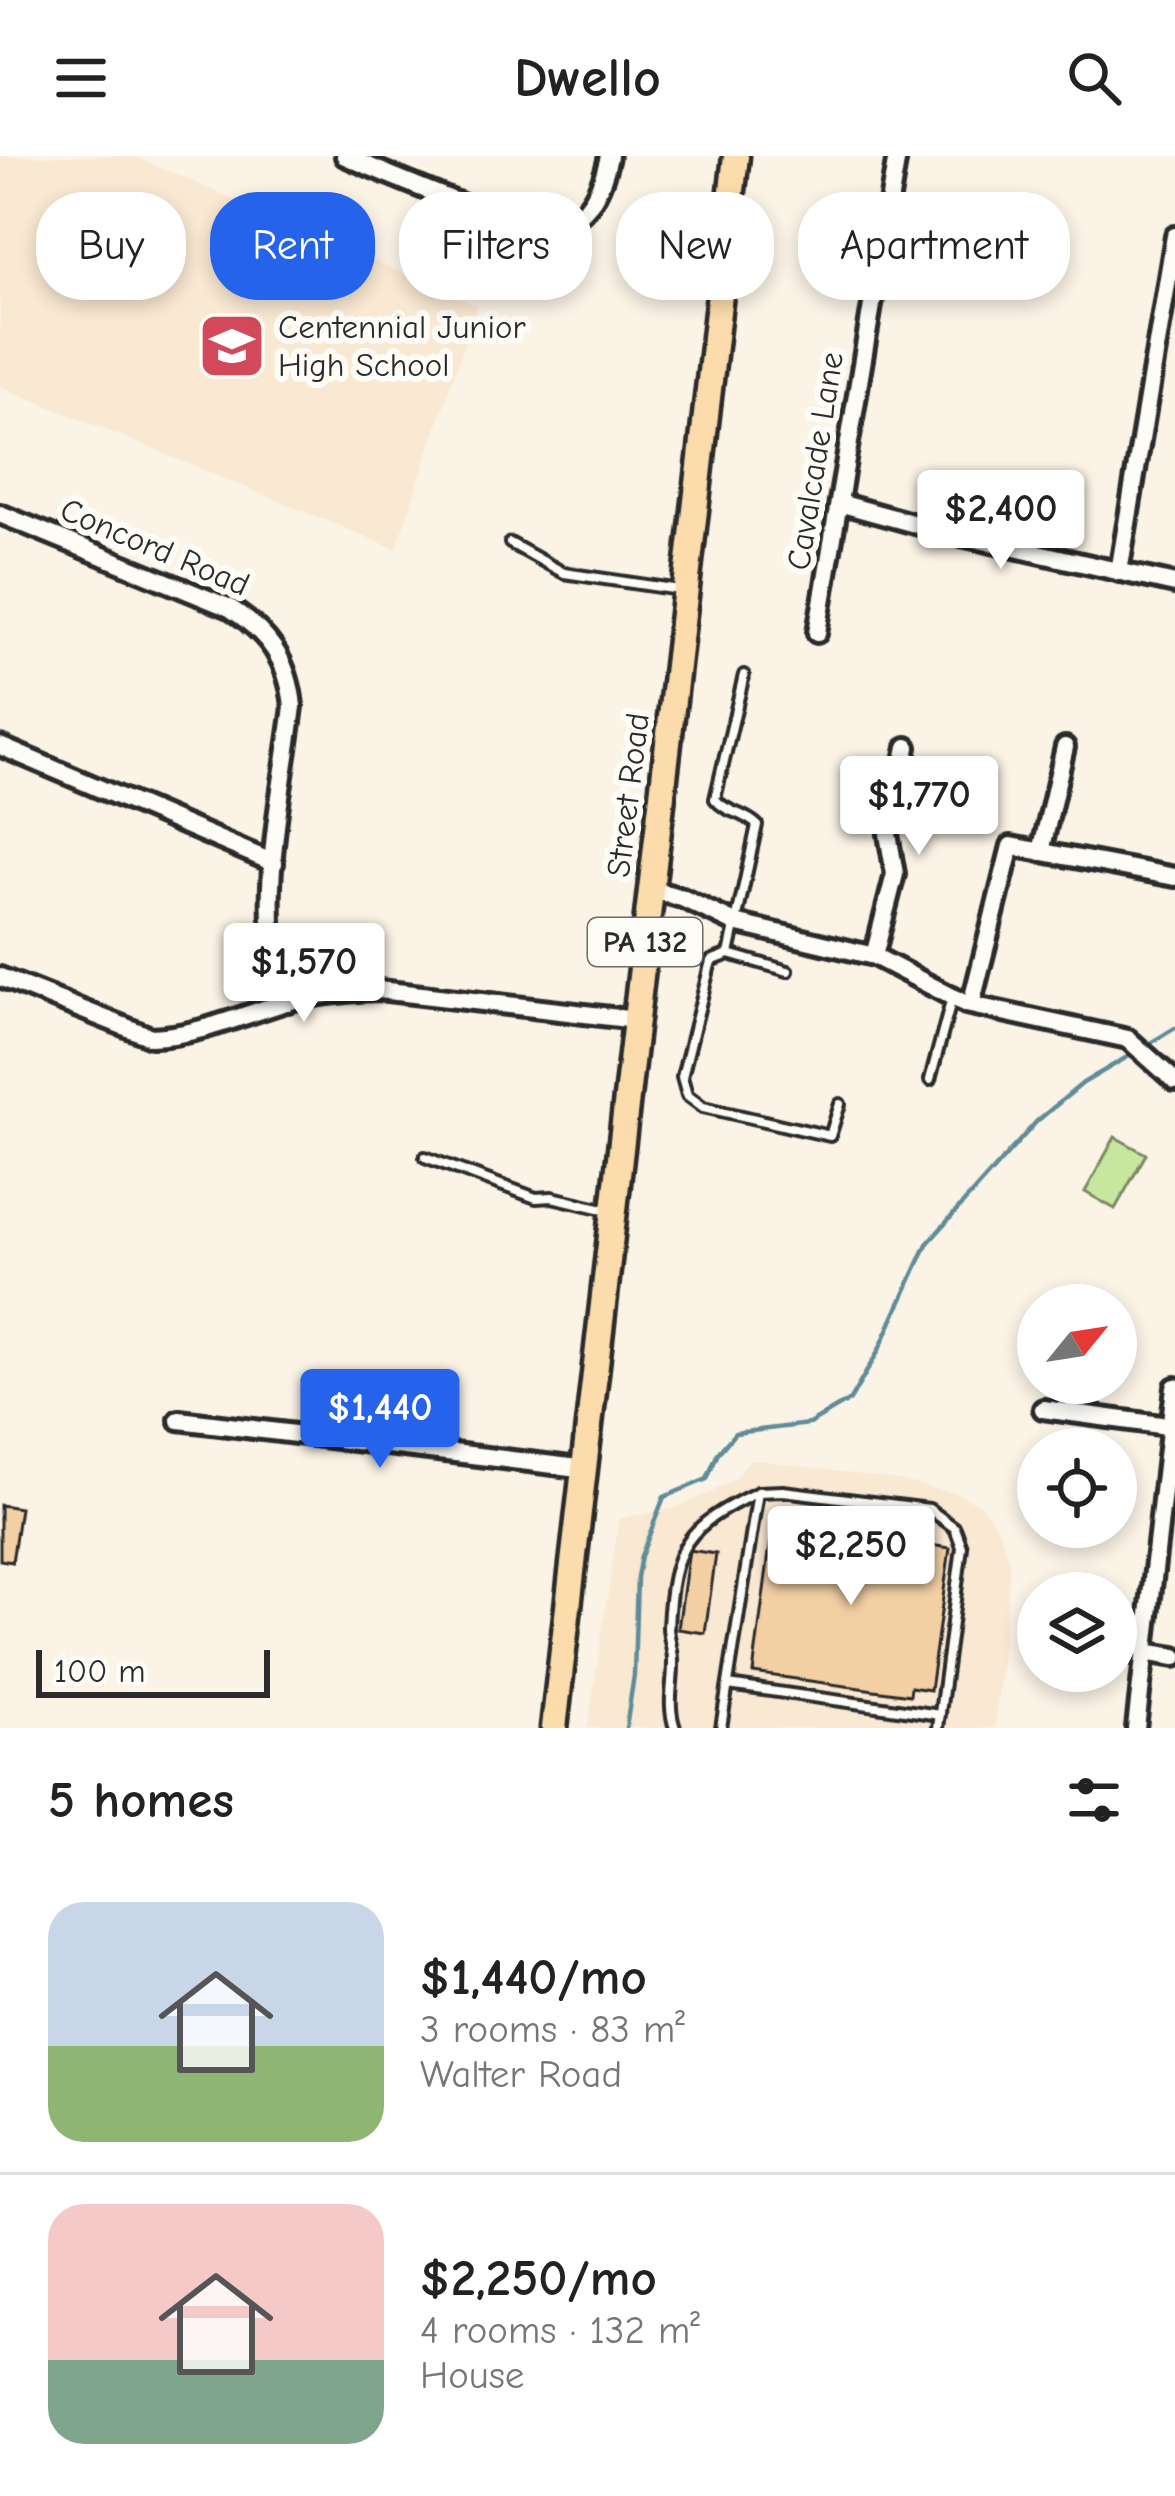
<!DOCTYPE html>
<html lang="en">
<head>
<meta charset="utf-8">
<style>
  :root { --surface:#fff; --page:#f6f6f6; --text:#222; --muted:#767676; --line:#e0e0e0; --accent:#2563eb }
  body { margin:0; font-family:"Comic Neue",sans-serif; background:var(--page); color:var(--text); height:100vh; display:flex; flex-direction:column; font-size:45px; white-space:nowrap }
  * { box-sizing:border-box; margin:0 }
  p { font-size:39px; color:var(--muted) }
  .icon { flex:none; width:66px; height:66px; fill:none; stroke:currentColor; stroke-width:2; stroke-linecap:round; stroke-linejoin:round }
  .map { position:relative; height:1572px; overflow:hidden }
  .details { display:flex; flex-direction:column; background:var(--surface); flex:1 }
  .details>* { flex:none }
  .banner { position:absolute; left:36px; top:36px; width:1104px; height:108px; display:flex; gap:24px }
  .needle { width:78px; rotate:60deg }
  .controls { position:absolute; left:1017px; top:1128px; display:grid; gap:24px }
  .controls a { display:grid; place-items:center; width:120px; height:120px; border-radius:50%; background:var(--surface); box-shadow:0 6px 18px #0003; font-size:60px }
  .scale { position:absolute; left:36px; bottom:30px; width:234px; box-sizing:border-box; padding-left:12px; border:6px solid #2b2b2b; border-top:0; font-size:33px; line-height:42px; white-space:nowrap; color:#2b2b2b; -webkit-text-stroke:9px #fdfcf7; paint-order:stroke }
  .price { position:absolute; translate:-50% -102px; padding:0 27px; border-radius:12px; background:#fff; color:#222; font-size:39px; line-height:78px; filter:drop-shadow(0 3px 6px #0008) }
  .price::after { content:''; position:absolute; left:50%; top:72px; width:36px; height:27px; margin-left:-18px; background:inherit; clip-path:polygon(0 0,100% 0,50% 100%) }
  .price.selected { background:var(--accent); color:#fff }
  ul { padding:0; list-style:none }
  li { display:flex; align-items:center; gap:36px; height:300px; padding:0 48px }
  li+li { border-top:3px solid var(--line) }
  li span { display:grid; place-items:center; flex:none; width:336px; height:240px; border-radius:36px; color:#555 }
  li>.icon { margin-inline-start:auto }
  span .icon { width:144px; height:144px; fill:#fffc; stroke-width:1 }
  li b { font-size:51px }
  h2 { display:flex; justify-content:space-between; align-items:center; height:144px; padding:0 48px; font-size:51px }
  .chip { padding:0 42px; border-radius:48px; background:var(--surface); box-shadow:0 6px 18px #0003; font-size:42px; line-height:108px }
  .chip.selected { background:var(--accent); color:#fff }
  header { display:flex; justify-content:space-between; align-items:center; height:156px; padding:0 48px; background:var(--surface); font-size:54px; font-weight:600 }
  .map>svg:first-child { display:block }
  .built { fill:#f9e8d2 }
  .green { fill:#c8e79e; stroke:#7a8964; stroke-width:3 }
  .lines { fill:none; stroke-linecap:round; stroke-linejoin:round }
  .stream { stroke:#5f8c99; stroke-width:4.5 }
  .building { fill:#f3d0a4; stroke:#2b2b2b; stroke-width:3 }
  .lane-casing { stroke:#2b2b2b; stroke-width:16 }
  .street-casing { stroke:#2b2b2b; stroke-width:26 }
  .primary-casing { stroke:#2b2b2b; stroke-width:33 }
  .lane { stroke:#fdfcf7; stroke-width:8 }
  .street { stroke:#fdfcf7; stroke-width:16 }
  .primary { stroke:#fcdcac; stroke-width:24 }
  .labels { text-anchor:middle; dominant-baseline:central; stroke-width:12; stroke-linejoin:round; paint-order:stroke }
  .shield { fill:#fdfcf7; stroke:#6a6a68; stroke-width:3 }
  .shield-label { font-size:30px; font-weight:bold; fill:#2b2b2b }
  .poi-label { font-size:33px; fill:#2b2b2b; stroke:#fdfcf7; text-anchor:start }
  .street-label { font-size:33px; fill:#2b2b2b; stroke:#fdfcf7 }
</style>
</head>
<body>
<header><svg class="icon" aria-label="menu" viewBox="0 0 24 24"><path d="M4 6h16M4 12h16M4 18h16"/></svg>Dwello<svg class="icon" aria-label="search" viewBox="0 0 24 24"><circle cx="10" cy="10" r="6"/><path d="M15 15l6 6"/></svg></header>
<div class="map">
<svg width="1175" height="1572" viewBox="0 0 1175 1572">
  <rect width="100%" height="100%" fill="#fbf3e6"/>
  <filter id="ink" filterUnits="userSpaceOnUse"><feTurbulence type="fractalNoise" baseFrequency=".00833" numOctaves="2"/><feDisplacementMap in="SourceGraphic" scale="24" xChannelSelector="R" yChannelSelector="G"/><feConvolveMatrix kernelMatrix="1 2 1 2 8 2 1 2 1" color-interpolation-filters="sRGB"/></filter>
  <g filter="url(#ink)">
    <path class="built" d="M 0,0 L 134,0 L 477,150 L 396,393 L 0,230 Z
      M 750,1303 L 891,1323 L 956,1337 L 980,1348 L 1000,1376 L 1010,1412 L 995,1572 L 588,1572 L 619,1363 L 675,1352 L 712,1336 L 734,1324 Z"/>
    <path class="green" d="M 1115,981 L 1146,998 L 1115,1053 L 1085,1036 Z"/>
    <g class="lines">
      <path class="stream" d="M 1144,891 L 1175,872
        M 626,1572 L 634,1519 L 637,1421 L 641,1400 L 664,1341 L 707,1323 L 718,1297 L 735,1277 L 809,1268 L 850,1244 L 878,1196 L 927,1088 L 1037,965 L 1083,927 L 1134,897"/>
    </g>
    <path class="building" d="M 0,1349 L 20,1352 L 12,1406 L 0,1404 Z
      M 847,1352 L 874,1356 L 871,1380 L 950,1392 L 930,1534 L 911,1531 L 910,1539 L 753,1517 L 773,1367 L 844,1376 Z
      M 689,1394 L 716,1398 L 705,1477 L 678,1473 Z"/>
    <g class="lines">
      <g class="lane-casing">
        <path id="lane" d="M 510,387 L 564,417 L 680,434
          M 744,519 L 715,643 C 726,657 744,656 757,669 L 729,798 L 711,805 L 682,921 L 687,939 L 703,951 L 830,980 L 840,948
          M 729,798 L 788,815
          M 930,924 L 952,842
          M 425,1001 L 536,1042 L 552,1041 L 612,1055
          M 728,1529 L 940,1559
          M 675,1572 C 667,1550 673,1530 673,1508 C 674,1495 668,1483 668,1471 C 672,1390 686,1370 758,1336
          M 721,1572 L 758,1336 L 783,1335 L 929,1353 L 955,1372 L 962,1391 L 938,1572"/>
      </g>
      <g class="street-casing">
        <path id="street" d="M 345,0 C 379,15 414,29 449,43 C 521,71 587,103 609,0
          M 839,347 L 944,376 L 1175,428
          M 0,358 L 230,452 C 268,477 288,503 293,550 C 283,635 251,768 288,846
          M 1119,416 L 1175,80
          M 817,477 L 897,0
          M 0,590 L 274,707
          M 1041,696 L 1065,591
          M 650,733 L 682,742 L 735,767 L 874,800 L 966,848 L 1128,883 L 1175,925
          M 874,800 L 895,718 L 888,678 L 907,591
          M 0,821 L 151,881 C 197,880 242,859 286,846 C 317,838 347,835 379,834 L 636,864
          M 971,849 L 1011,690 L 1175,721
          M 1043,1253 L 1175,1271
          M 179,1264 L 587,1313
          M 1144,1496 L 1175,1501
          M 1136,1572 L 1175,1231"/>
      </g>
      <g class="primary-casing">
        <path id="primary" d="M 554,1572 L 736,0"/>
      </g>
      <use href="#lane" class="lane"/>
      <use href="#street" class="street"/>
      <use href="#primary" class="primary"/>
    </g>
  </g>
  <defs>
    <g id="school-square" transform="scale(3.45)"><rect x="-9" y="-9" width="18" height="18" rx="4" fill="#d1495b" stroke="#fdfcf7"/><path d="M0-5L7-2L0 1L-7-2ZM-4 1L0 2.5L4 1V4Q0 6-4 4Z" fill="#fff"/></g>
  </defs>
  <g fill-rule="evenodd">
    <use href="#school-square" x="232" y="190"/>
  </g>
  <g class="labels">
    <rect class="shield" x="588" y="762" width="114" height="48" rx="9"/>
    <g class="shield-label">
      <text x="645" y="786">PA 132</text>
    </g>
    <g class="poi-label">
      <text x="278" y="171">Centennial Junior<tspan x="278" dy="38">High School</tspan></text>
    </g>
    <g class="street-label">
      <text transform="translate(815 305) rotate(-81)">Cavalcade Lane</text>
      <text transform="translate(155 391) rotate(23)">Concord Road</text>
      <text transform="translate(628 639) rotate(-83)">Street Road</text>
    </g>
  </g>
</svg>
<div class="controls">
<a><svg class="needle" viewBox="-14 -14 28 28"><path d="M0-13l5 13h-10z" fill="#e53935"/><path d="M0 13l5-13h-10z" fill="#767676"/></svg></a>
<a><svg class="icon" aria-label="locate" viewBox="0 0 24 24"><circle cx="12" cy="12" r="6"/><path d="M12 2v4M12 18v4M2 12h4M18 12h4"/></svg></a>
<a><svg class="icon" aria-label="layers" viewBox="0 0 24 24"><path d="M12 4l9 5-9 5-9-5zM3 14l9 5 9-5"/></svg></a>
</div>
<div class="scale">100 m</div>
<b class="price" style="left:1001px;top:416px">$2,400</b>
<b class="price" style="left:919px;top:702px">$1,770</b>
<b class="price" style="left:304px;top:869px">$1,570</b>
<b class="price selected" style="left:380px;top:1315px">$1,440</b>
<b class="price" style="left:851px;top:1452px">$2,250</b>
<div class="banner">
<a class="chip">Buy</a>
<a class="chip selected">Rent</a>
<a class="chip">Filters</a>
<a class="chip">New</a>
<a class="chip">Apartment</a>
</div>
</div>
<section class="details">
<h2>5 homes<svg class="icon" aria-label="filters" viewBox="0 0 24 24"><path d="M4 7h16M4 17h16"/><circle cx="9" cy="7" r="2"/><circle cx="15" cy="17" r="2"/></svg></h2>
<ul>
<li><span style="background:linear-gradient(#c9d6e8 60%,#8fb573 0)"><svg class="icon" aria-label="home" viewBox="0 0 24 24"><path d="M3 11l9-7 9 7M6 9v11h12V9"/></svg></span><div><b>$1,440/mo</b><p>3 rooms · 83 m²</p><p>Walter Road</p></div></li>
<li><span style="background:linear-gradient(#f6c9c9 65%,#7fa58c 0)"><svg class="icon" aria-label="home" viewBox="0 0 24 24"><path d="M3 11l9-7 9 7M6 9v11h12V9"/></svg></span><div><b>$2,250/mo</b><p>4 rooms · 132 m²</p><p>House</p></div></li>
</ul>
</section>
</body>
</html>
